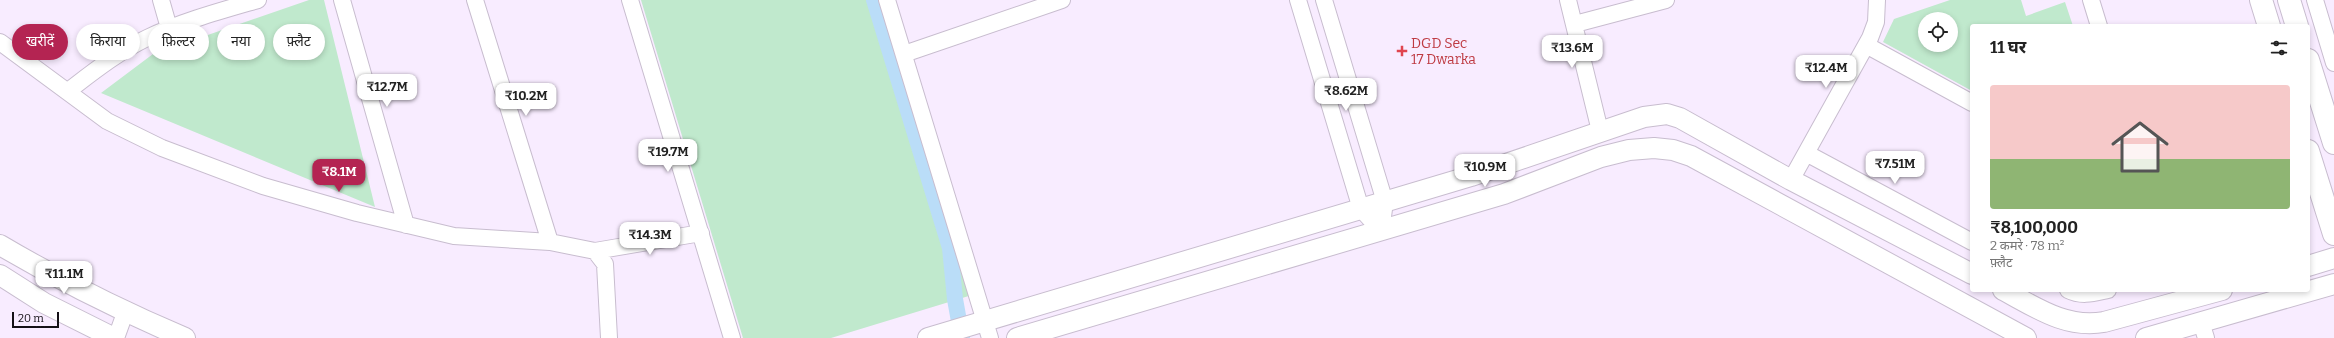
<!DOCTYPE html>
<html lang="hi">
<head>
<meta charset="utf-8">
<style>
  :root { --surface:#fff; --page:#f6f6f6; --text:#222; --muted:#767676; --accent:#b42452 }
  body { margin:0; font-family:Bitter,"Noto Sans Devanagari",serif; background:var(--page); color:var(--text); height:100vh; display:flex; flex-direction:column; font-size:15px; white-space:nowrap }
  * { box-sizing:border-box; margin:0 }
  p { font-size:13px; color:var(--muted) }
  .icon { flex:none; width:22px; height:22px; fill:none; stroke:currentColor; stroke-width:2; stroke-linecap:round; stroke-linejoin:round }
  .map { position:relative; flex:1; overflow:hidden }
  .drawer { position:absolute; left:1970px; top:24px; width:340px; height:268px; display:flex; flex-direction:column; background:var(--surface); border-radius:4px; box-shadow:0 2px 6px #0003 }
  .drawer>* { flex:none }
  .top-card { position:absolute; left:12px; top:24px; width:380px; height:36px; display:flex; gap:8px }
  .buttons { position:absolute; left:1918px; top:12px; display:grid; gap:8px }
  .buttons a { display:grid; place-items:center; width:40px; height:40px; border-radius:50%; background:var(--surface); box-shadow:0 2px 6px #0003; font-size:20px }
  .scale { position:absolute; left:12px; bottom:10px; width:47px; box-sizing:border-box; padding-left:4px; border:2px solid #141016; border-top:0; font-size:11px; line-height:14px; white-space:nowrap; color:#141016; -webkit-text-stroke:3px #f8ecff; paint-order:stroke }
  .price { position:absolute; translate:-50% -34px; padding:0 9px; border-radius:8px; background:#fff; color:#222; font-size:13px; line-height:26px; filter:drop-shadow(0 1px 2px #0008) }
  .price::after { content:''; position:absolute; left:50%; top:24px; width:12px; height:9px; margin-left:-6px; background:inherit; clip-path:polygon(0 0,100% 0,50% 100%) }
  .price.current { background:var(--accent); color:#fff }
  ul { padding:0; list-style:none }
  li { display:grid; align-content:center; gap:8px; height:212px; padding:0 20px }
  li span { display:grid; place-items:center; height:124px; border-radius:4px; color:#555 }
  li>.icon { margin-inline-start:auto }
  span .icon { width:72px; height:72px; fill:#fffc; stroke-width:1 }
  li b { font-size:17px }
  h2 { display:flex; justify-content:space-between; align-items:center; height:48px; padding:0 20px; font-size:17px }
  .tag { padding:0 14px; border-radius:18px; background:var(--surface); box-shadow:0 2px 6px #0003; font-size:14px; line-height:36px }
  .tag.current { background:var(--accent); color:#fff }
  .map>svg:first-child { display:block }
  .green { fill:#c0e9cd; fill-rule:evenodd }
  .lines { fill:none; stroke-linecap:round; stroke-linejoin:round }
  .canal { stroke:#baddf8; stroke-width:16 }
  .minor-casing { stroke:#c8bdcf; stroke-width:18 }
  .tertiary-casing { stroke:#c8bdcf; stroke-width:22 }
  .secondary-casing { stroke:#c8bdcf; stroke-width:24 }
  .minor { stroke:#fff; stroke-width:16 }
  .tertiary { stroke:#fff; stroke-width:20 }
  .secondary { stroke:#fff; stroke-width:22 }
  .health-dot { fill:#e0444e; stroke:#f8ecff; stroke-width:1.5 }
  .labels { text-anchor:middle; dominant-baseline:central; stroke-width:3; stroke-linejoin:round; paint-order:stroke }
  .health-label { font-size:14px; fill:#be3a42; stroke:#f8ecff; text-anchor:start }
</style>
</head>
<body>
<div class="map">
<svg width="2334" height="338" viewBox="0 0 2334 338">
  <rect width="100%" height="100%" fill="#f8ecff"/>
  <path class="green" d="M 309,0 L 324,0 L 375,207 L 101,93 L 153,54 Z
    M 641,0 L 883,0 L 972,295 L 831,338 L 743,338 Z
    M 1950,0 L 2021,0 L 2026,16 L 2065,2 L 2073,26 L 1972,26 L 1972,91 L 1883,42 L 1894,19 ZM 1925,19 L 1951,19 L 1951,45 L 1925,45 Z"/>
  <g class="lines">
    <path class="canal" d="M 874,0 L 950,248 L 955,299 L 962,338"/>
    <g class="minor-casing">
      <path id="minor" d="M 161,0 L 169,28
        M 342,0 L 406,225
        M 475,0 L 550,242
        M 630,0 L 732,338
        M 887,0 L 990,338
        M 1298,0 L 1361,209 L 1381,231
        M 1324,0 L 1385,202 L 1381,231
        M 1568,0 L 1600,131
        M 2091,0 L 2099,26
        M 2315,0 L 2334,63
        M 1575,24 L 1666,0
        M 0,42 L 107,121 L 162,148 L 263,186 L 357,213 L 454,236 L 550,242 L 595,251 L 605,264 L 609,338
        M 1866,45 L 1972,103
        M 904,54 L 1062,0
        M 68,91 C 93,72 118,52 147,38 C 183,21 220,11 258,0
        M 1806,153 L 1972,242
        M 1791,180 L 1870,38 L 1876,22 L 1877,0
        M 595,251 L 701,233
        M 2068,290 C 2082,297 2094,293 2108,290
        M 2201,322 L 2206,338
        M 116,338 L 125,313"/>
    </g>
    <g class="tertiary-casing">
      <path id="tertiary" d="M 0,245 C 61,281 119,310 185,338
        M 2308,266 L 2334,258
        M 0,275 L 44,303 L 114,338
        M 2003,290 C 2035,307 2066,329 2104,322 L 2222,290
        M 928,338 L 1471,176 L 1644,117 L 1667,114 L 1680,118 L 1791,180 L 1972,274
        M 1017,338 L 1504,194 L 1601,157 L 1629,150 L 1654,148 L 1673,150 L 1691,156 L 2026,338
        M 2146,338 L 2334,284"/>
    </g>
    <g class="secondary-casing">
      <path id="secondary" d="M 2261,0 L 2269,26
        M 2289,0 L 2297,26
        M 2308,60 L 2334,143
        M 2308,151 L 2334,234"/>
    </g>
    <use href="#minor" class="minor"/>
    <use href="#tertiary" class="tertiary"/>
    <use href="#secondary" class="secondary"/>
  </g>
  <path class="health-dot" d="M1400 45h4v4h4v4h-4v4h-4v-4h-4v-4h4z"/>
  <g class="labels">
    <g class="health-label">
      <text x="1411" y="43">DGD Sec<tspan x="1411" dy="16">17 Dwarka</tspan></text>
    </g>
  </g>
</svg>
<div class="buttons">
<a><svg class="icon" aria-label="locate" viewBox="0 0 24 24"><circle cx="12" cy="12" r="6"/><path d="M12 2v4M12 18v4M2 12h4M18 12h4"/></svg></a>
</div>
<div class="scale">20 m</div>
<b class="price" style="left:1572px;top:69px">₹13.6M</b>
<b class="price" style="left:1826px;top:89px">₹12.4M</b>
<b class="price" style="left:387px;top:108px">₹12.7M</b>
<b class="price" style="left:1346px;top:112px">₹8.62M</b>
<b class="price" style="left:526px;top:117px">₹10.2M</b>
<b class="price" style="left:668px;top:173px">₹19.7M</b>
<b class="price" style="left:1895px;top:185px">₹7.51M</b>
<b class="price" style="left:1485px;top:188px">₹10.9M</b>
<b class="price current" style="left:339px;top:193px">₹8.1M</b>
<b class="price" style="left:650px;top:256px">₹14.3M</b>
<b class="price" style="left:64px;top:295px">₹11.1M</b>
<div class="top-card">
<a class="tag current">खरीदें</a>
<a class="tag">किराया</a>
<a class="tag">फ़िल्टर</a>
<a class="tag">नया</a>
<a class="tag">फ़्लैट</a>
</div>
<section class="drawer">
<h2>11 घर<svg class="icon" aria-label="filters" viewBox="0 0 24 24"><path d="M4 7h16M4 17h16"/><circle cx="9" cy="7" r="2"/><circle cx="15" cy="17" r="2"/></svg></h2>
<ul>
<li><span style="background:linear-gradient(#f6c9c9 60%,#8fb573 0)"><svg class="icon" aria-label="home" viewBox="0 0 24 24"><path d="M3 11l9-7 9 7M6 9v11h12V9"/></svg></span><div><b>₹8,100,000</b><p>2 कमरे · 78 m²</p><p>फ़्लैट</p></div></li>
</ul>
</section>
</div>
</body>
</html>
